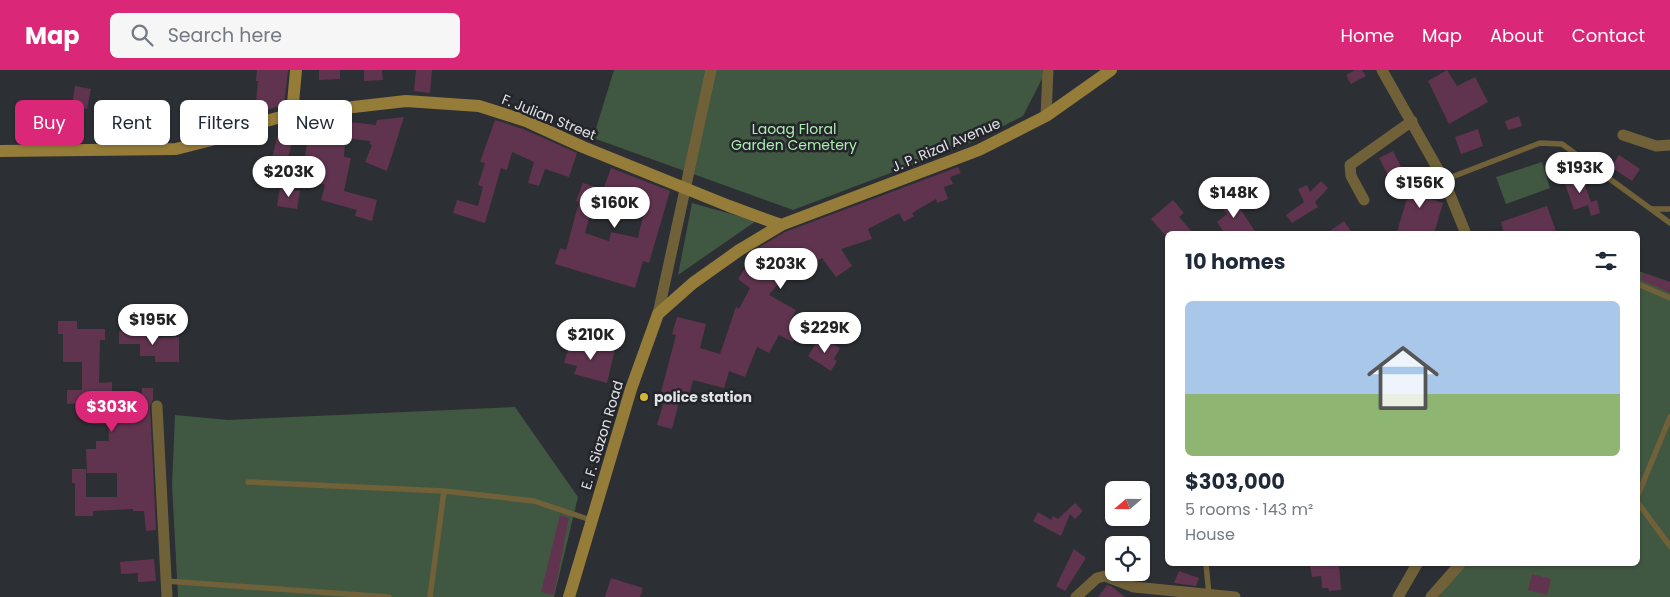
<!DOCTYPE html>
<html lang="en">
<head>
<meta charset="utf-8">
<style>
  :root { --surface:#fff; --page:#f6f6f7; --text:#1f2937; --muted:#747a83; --line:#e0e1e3; --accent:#db2777 }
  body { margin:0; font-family:Poppins,sans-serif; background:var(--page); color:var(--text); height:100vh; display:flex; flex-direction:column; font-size:19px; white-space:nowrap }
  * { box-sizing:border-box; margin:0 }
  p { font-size:16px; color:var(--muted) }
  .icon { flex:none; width:28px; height:28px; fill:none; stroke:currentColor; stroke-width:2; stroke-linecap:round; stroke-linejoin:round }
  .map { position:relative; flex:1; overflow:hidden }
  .sheet { position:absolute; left:1165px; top:161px; width:475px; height:335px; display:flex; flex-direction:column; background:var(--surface); border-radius:8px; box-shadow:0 1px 4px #0004 }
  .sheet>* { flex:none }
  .guide { position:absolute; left:15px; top:30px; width:475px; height:45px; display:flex; gap:10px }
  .needle { width:32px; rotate:250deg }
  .controls { position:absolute; left:1105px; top:411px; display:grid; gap:10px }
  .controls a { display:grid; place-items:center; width:45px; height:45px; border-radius:8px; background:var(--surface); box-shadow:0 1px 4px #0004; font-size:25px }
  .price { position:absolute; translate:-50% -42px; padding:0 11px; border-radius:18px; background:#fff; color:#222; font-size:16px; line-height:32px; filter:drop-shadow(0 1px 2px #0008) }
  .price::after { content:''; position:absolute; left:50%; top:30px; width:15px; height:11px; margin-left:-8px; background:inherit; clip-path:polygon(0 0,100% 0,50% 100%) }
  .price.on { background:var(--accent); color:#fff }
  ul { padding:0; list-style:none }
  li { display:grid; align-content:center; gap:10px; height:265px; padding:0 20px }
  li+li { border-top:1px solid var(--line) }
  li span { display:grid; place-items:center; height:155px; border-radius:8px; color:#555 }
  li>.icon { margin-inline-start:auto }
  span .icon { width:90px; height:90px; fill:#fffc; stroke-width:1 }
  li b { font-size:21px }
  h2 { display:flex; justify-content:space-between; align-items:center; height:60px; padding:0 20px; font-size:21px }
  .pill { padding:0 18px; border-radius:8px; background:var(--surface); box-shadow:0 1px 4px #0004; font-size:18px; line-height:45px }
  .pill.on { background:var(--accent); color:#fff }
  header { display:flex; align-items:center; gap:30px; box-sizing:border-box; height:70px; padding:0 25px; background:var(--accent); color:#fff }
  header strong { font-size:24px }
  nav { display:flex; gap:28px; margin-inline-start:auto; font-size:18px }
  .search { width:350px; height:45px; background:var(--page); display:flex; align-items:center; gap:12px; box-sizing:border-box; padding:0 18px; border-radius:8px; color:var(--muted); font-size:19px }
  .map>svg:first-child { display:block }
  .green { fill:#405741 }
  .building { fill:#60344f; fill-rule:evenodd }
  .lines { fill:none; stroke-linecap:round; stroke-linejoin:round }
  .lane { stroke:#706139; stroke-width:5.5 }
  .street { stroke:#706139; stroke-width:11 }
  .secondary { stroke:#957c39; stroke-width:12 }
  .poi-dot { fill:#d6b534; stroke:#23252a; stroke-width:2 }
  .labels { text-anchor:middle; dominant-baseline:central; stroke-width:5; stroke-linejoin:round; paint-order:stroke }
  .street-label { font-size:14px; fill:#e0e2e5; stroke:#23252a }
  .park-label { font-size:14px; fill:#acecaf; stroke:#23252a }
  .poi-label { font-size:14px; font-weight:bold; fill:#e0e2e5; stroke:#23252a; text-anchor:start }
</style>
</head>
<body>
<header>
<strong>Map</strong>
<div class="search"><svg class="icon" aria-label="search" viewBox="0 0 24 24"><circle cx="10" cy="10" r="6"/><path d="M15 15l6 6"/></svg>Search here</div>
<nav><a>Home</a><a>Map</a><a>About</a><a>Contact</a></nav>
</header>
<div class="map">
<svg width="1670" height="527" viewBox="0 0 1670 527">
  <rect width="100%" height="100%" fill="#2c2f34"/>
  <path class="green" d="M 614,0 L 1042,0 L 1043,7 L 1023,46 L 972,72 L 793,140 L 593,68 Z
    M 1542,92 L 1550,118 L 1506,134 L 1496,107 Z
    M 692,133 L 756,151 L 678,205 Z
    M 1638,201 L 1670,212 L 1670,527 L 1439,527 L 1463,494 L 1638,494 Z
    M 515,337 L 578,427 L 554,527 L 178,527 L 172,415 L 175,345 L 228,350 Z"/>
  <path class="building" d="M 257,0 L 288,0 L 284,35 L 255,43 L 258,11 L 256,11 Z
    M 319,0 L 340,0 L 340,9 L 319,10 Z
    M 364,0 L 382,0 L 383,10 L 364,11 Z
    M 416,0 L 432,0 L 430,23 L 414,21 Z
    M 1355,0 L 1362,0 L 1366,6 L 1351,14 L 1346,5 Z
    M 1447,0 L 1457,16 L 1475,7 L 1488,32 L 1449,54 L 1428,11 Z
    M 75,16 L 91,19 L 87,39 L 72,36 Z
    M 1519,46 L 1522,56 L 1508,60 L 1505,51 Z
    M 404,47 L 387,101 L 365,92 L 372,75 L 370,74 L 370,71 L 345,68 L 344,87 L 351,88 L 344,121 L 377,130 L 372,151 L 355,146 L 357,140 L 321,130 L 325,115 L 302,106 L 309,60 L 331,64 L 332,50 L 376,55 L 377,50 Z
    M 495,50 L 523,59 L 577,83 L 569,107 L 545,99 L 539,116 L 528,113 L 534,92 L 512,82 L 507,100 L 501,98 L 485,153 L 453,143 L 457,130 L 478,136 L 483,117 L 478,115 L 485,93 L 480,92 Z
    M 1478,59 L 1483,76 L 1461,84 L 1455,67 Z
    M 278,64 L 293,68 L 287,92 L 272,88 Z
    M 1393,81 L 1404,102 L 1390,109 L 1379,88 Z
    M 1619,85 L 1640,99 L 1632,111 L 1611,97 Z
    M 958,97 L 961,103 L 950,107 L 953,114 L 944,117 L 948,129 L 937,133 L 936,129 L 912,143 L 914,146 L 904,152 L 899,143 L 868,159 L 872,169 L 841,179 L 852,196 L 836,207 L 822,188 L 808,196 L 802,185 L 769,225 L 796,240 L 791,249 L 802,255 L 793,272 L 779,265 L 769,283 L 757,277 L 745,307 L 729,301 L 724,318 L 693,310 L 687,334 L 679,332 L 672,359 L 657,355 L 665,328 L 660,326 L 676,265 L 672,264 L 677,247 L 706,254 L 700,278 L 720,284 L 736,237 L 739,239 L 750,218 L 738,209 L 750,191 L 747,189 L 753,181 L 785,162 Z
    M 611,98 L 670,121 L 649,193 L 643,191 L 635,218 L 555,194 L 560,178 L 566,180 L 579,132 L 576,131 L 583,113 L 603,120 ZM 619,118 L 647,128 L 638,168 L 611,162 L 609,171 L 585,163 L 592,137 L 610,144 Z
    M 1580,102 L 1591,132 L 1597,130 L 1600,143 L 1591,146 L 1588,135 L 1574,140 L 1563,108 Z
    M 1414,104 L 1431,109 L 1426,127 L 1443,133 L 1434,164 L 1397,162 Z
    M 1321,111 L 1328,118 L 1315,132 L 1318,137 L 1292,153 L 1286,145 L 1304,132 L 1298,119 L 1307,115 L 1310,122 Z
    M 280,118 L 300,121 L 297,139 L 277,136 Z
    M 1229,126 L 1236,133 L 1257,164 L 1225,164 L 1217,152 L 1227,144 L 1219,135 Z
    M 1173,130 L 1184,143 L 1179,147 L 1194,164 L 1164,164 L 1151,149 Z
    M 1547,136 L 1557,164 L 1504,164 L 1501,152 Z
    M 1344,151 L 1353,164 L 1326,164 Z
    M 1643,203 L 1670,212 L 1670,223 L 1641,210 Z
    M 58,251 L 77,251 L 77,259 L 105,259 L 105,270 L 100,270 L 99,313 L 112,312 L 112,333 L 142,333 L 142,318 L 153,318 L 153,330 L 150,336 L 156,460 L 146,461 L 144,441 L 133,441 L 133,439 L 93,441 L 93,446 L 75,446 L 75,413 L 72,413 L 72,399 L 86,399 L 86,427 L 117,427 L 117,403 L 87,403 L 86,379 L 96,379 L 96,371 L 109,371 L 108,349 L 93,349 L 93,333 L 67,334 L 67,320 L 82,320 L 82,292 L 63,292 L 63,264 L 58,264 Z
    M 119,261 L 146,261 L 146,268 L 179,267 L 179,292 L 155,292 L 155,286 L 140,286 L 140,274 L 119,274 Z
    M 820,267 L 840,278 L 834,289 L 837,291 L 831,301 L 808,286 Z
    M 583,271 L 615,279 L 607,313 L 574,304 L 577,296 L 564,293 L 569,276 L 581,279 Z
    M 1075,433 L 1083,441 L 1075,449 L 1070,444 L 1061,466 L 1033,451 L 1038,442 L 1051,450 L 1053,446 L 1058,449 Z
    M 560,445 L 569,448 L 554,525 L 541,522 Z
    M 1074,479 L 1086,488 L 1065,521 L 1056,516 Z
    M 154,489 L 156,511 L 138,512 L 138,503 L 121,504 L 120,492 Z
    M 1339,494 L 1341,520 L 1329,521 L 1328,518 L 1322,518 L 1321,506 L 1312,507 L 1310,496 Z
    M 1179,501 L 1199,508 L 1196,516 L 1174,513 Z
    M 1532,504 L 1551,509 L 1547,525 L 1528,520 Z
    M 611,508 L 643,518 L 640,527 L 605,527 Z
    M 1107,515 L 1111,516 L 1125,527 L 1098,527 Z"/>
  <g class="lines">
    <path class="lane" d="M 1444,110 L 1540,73 L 1562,74 L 1670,153
      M 1652,139 L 1670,139
      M 1638,214 L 1670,228
      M 248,412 L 444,421 L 534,431 L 591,450
      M 1638,425 L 1670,347
      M 1638,433 L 1670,476
      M 1206,494 L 1209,525
      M 166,511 L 389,527
      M 430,527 L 444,421"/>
    <path class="street" d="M 1382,0 L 1444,110 L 1466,164
      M 1046,46 L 1048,0
      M 1623,65 L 1656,76 L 1670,75
      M 1364,130 L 1351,106 L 1350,95 L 1412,51
      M 658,244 L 711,0
      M 157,336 L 167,527
      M 1076,527 L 1097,508 L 1105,506 L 1134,517 L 1235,527
      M 1398,527 L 1417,494
      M 1431,527 L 1460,494"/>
    <path class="secondary" d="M 292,44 L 296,0
      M 0,81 L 176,79 L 223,67 L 251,55 L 292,44 L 406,31 L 479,36 L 526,51 L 583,77 L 729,136 L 781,155
      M 569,527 L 631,319 L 658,244 L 693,213 L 738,181 L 781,155 L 979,80 L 1046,46 L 1111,0"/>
  </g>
  <circle class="poi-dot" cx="644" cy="327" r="5"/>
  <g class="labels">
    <g class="street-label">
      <text transform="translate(549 47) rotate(22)">F. Julian Street</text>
      <text transform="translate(946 75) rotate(-23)">J. P. Rizal Avenue</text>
      <text transform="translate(602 365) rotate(-73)">E. F. Siazon Road</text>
    </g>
    <g class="park-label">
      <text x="794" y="59">Laoag Floral<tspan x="794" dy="16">Garden Cemetery</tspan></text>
    </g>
    <g class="poi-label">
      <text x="654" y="327">police station</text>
    </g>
  </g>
</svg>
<div class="controls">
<a><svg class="needle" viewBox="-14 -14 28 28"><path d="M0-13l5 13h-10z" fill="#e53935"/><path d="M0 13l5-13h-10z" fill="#747a83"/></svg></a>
<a><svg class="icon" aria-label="locate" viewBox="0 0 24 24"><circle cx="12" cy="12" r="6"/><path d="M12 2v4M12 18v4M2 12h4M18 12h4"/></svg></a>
</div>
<b class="price" style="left:1580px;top:124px">$193K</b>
<b class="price" style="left:289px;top:128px">$203K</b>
<b class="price" style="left:1420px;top:139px">$156K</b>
<b class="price" style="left:1234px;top:149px">$148K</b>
<b class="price" style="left:615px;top:159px">$160K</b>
<b class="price" style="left:781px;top:220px">$203K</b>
<b class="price" style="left:153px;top:276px">$195K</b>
<b class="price" style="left:825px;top:284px">$229K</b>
<b class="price" style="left:591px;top:291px">$210K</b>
<b class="price on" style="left:112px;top:363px">$303K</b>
<div class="guide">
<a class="pill on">Buy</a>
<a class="pill">Rent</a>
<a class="pill">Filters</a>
<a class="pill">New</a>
</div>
<section class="sheet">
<h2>10 homes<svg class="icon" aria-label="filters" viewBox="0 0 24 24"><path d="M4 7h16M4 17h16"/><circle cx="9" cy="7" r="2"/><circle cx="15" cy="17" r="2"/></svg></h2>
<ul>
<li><span style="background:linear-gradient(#a9c7e8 60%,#8fb573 0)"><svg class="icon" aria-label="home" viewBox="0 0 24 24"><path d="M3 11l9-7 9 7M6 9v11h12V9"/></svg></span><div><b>$303,000</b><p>5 rooms · 143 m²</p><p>House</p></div></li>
</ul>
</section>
</div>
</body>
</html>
